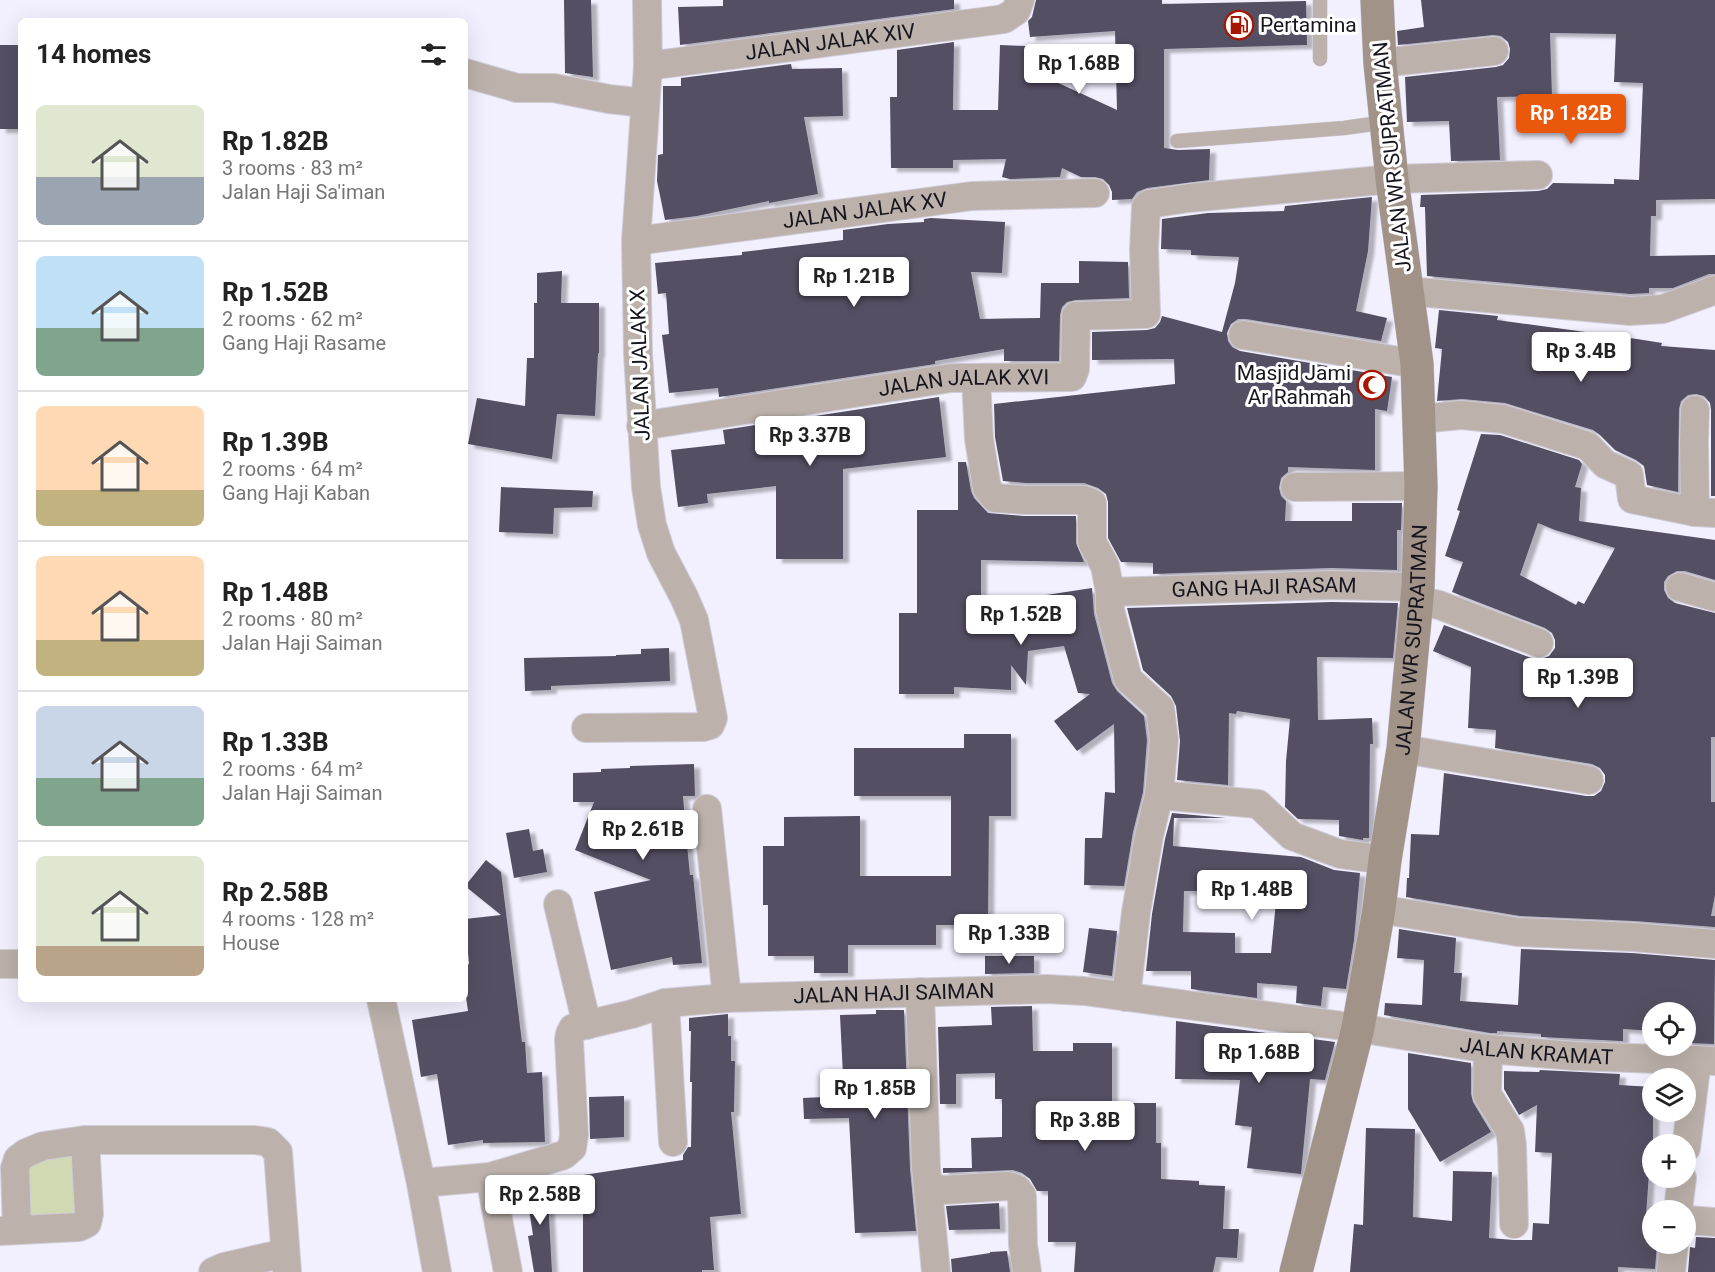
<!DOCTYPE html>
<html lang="en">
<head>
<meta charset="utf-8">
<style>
  :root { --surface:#fff; --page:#f2f2f2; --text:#222; --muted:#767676; --line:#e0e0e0; --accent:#ea580c }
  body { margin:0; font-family:Roboto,sans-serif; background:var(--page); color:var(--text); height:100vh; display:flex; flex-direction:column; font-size:22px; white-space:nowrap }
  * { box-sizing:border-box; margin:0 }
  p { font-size:20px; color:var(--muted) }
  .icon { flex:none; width:33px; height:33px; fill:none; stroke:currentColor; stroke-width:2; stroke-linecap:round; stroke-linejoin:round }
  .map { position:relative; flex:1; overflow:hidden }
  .details { position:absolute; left:18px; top:18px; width:450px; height:984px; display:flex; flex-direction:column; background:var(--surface); border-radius:9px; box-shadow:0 6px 24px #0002 }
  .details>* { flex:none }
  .tools { position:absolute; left:1642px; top:1002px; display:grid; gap:12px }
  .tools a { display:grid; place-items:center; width:54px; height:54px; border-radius:50%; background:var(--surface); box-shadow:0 6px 24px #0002; font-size:30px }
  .price { position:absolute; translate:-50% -51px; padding:0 14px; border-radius:6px; background:#fff; color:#222; font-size:20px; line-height:39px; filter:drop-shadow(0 2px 3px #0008) }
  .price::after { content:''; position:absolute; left:50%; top:36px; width:18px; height:14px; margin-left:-9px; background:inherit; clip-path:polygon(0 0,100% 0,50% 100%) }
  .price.selected { background:var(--accent); color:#fff }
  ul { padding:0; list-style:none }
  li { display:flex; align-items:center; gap:18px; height:150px; padding:0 18px }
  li+li { border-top:2px solid var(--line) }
  li span { display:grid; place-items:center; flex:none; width:168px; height:120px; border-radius:9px; color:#555 }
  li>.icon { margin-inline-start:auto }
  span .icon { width:72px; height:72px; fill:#fffc; stroke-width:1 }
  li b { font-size:26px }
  h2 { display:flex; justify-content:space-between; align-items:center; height:72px; padding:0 18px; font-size:26px }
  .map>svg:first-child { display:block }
  .green { fill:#d1d9b3 }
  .building { fill:#544f63; fill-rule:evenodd; filter:url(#shadow) }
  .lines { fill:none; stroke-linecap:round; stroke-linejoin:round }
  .lane-casing { stroke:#cfccda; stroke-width:15 }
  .street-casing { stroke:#cfccda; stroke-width:30 }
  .secondary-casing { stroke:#cfccda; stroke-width:34 }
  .lane { stroke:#bcb2ab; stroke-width:14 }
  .street { stroke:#bcb2ab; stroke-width:28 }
  .secondary { stroke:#a29389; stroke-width:33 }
  .labels { text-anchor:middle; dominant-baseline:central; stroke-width:6; stroke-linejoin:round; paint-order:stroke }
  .poi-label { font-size:21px; fill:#17151d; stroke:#fff; text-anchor:start }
  .street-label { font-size:21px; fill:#17151d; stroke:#fff }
</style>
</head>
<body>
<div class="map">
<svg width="1715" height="1272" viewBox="0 0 1715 1272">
  <defs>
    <filter id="shadow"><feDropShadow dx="6" dy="4" stdDeviation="1.5" flood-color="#0004"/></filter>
  </defs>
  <rect width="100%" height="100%" fill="#f2effe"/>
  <path class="green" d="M 103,1139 L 79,1227 L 17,1230 L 26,1153 Z"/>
  <path class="building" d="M 564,0 L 591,0 L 593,77 L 565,73 Z
    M 723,0 L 954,0 L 954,9 L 680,45 L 678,7 L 723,6 Z
    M 1036,0 L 1162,0 L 1162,4 L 1306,1 L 1307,45 L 1164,49 L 1164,148 L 1178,150 L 1210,149 L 1209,180 L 1147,188 L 1137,192 L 1132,199 L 1112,200 L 1112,192 L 1109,185 L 1103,179 L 1095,177 L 1081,177 L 1062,168 L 1060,177 L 1010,179 L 1002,177 L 1006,159 L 953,160 L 953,168 L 891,168 L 890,97 L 897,97 L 897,50 L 954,42 L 953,110 L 998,110 L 1000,45 L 1027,46 L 1026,76 L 1043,76 L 1117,110 L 1115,31 L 1030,37 L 1028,21 L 1032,17 Z
    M 1421,0 L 1715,0 L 1715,199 L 1656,200 L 1656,216 L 1651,216 L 1650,256 L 1715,255 L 1715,274 L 1709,274 L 1673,288 L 1649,288 L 1649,293 L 1630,294 L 1427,276 L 1425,207 L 1420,207 L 1421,195 L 1538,191 L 1547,189 L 1553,183 L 1614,184 L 1614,179 L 1639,180 L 1643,83 L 1614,82 L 1616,34 L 1550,33 L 1552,96 L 1497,97 L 1500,160 L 1451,161 L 1449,121 L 1407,122 L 1405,77 L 1496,67 L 1503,65 L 1509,58 L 1510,49 L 1508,42 L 1501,36 L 1493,35 L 1398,45 L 1397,31 L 1424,27 Z
    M 0,45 L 21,45 L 21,129 L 0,129 Z
    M 791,64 L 792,69 L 842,68 L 843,116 L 804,117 L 818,194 L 769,203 L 769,201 L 697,216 L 665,220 L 657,181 L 658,155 L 663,154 L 663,86 L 681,86 L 681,78 Z
    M 1372,197 L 1368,251 L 1356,311 L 1387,318 L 1381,341 L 1246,319 L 1238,319 L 1231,324 L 1227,333 L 1228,341 L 1232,347 L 1240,351 L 1392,377 L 1387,411 L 1375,409 L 1375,470 L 1288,467 L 1288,472 L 1281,478 L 1279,488 L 1281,496 L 1286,501 L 1285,521 L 1352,521 L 1352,503 L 1402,503 L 1401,530 L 1397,530 L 1397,570 L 1331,568 L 1153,574 L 1153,563 L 1121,562 L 1108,538 L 1108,502 L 1106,494 L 1098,488 L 1084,483 L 1026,483 L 1003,481 L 995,437 L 994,404 L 1175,384 L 1174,359 L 1092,360 L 1092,332 L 1147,330 L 1155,328 L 1160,322 L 1162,316 L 1222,332 L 1235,283 L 1239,257 L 1191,255 L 1191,250 L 1161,249 L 1162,219 L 1208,213 L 1284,211 L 1285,206 Z
    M 931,218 L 1005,222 L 1002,273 L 971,272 L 980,319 L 1040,318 L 1041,283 L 1079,283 L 1079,261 L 1128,262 L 1129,298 L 1076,300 L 1067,302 L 1062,307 L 1060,315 L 1059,361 L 1004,361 L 1004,349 L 935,361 L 935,364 L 719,397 L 718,388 L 669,393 L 662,335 L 669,334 L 666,293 L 658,294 L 655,263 L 742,255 L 742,252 L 843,240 L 843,230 L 888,224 L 924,222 L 924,219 Z
    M 562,271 L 561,303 L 599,303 L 599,353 L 598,353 L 595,416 L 557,414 L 552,459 L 468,444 L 477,398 L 525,406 L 527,358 L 534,358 L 534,303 L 537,303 L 537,273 Z
    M 1439,310 L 1498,316 L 1497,320 L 1637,339 L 1662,343 L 1661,346 L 1715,350 L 1715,496 L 1711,496 L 1711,410 L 1710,403 L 1704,396 L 1696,394 L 1688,395 L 1681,401 L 1679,409 L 1678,492 L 1647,485 L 1644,466 L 1636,460 L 1615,450 L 1600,435 L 1593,430 L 1505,403 L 1462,399 L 1437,401 L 1442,349 L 1435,348 Z
    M 939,397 L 946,457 L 843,469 L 843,559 L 776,559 L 776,486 L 707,494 L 708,503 L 678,507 L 671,450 L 725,444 L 723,430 Z
    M 1481,434 L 1500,435 L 1579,460 L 1582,464 L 1575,487 L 1581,488 L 1579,521 L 1715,540 L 1715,580 L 1685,571 L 1677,571 L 1668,576 L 1664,582 L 1664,590 L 1668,598 L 1675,603 L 1715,613 L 1715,737 L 1711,737 L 1711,802 L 1715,802 L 1715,895 L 1711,916 L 1715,916 L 1715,927 L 1634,921 L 1520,916 L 1406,897 L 1407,878 L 1409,878 L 1411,834 L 1439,835 L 1444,773 L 1586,796 L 1594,796 L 1601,791 L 1605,782 L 1605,775 L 1600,768 L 1592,764 L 1495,748 L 1496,730 L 1468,728 L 1471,667 L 1433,651 L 1444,625 L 1534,659 L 1541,659 L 1549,656 L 1555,648 L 1555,640 L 1552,633 L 1545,628 L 1452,592 L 1463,562 L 1445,556 L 1460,511 L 1457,510 ZM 1538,523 L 1555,530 L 1615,548 L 1584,604 L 1578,601 L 1576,605 L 1520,575 Z
    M 958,462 L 966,462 L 971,491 L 974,498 L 988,513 L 1024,516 L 1076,516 L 1076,543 L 1084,562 L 981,560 L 981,621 L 1037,623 L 1033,597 L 1092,588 L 1094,614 L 1112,683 L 1117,691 L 1144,716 L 1147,740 L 1143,792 L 1133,832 L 1124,886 L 1084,885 L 1085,838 L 1102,838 L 1105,792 L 1115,793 L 1114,724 L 1077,751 L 1054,721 L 1090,694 L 1078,693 L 1064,646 L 1028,651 L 1026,685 L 1011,665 L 1011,690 L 954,687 L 954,694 L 899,694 L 899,613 L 917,613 L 917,510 L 958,510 Z
    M 501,487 L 593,491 L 592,507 L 554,508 L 553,534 L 499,532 Z
    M 1331,602 L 1398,603 L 1393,658 L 1317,657 L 1318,720 L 1372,718 L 1373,744 L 1370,744 L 1369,838 L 1363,838 L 1363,840 L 1339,836 L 1339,820 L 1298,819 L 1285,807 L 1286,761 L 1290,719 L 1237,711 L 1236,714 L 1229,713 L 1228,785 L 1177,780 L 1180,741 L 1176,706 L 1171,696 L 1143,670 L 1127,608 Z
    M 669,648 L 670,681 L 551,686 L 551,690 L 525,691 L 524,658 L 616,656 L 616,655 L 641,654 L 641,649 Z
    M 964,734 L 1011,734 L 1011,816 L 989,816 L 988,925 L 936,925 L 936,945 L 848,945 L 848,973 L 814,973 L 814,956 L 768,956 L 768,905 L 763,905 L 763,846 L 784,846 L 784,817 L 860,816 L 860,876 L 951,876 L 951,796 L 854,796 L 854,748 L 964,748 Z
    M 694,764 L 695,796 L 683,796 L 687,845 L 690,875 L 693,875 L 702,963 L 673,965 L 672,957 L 611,970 L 594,892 L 651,880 L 575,850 L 594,802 L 573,802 L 573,773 L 601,772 L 601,769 L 630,768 L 630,766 Z
    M 1172,813 L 1226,818 L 1174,818 L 1173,846 L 1301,857 L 1334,870 L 1360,873 L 1354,940 L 1346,989 L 1323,987 L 1321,1006 L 1296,1003 L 1297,986 L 1257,983 L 1257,998 L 1191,989 L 1191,971 L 1146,971 L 1152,914 L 1165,839 ZM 1184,891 L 1235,891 L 1235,902 L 1276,902 L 1271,953 L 1235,953 L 1235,933 L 1183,932 Z
    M 529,829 L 533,851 L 543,849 L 547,872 L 514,878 L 506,833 Z
    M 486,860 L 501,872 L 522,1042 L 525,1042 L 527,1073 L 542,1072 L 545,1142 L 483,1143 L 483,1140 L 448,1145 L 437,1074 L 421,1077 L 412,1020 L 468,1011 L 465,990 L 465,965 L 469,964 L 465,919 L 501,915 L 465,886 Z
    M 1089,928 L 1117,931 L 1112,976 L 1083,972 Z
    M 1399,929 L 1456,938 L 1454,973 L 1462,973 L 1460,1001 L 1518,1005 L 1521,949 L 1632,953 L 1715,960 L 1714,1044 L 1686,1043 L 1686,1012 L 1653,1012 L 1653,1031 L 1623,1029 L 1623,1041 L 1621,1041 L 1541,1037 L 1541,1034 L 1497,1031 L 1497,1033 L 1490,1033 L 1384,1015 L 1385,1003 L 1422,1005 L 1424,960 L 1397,958 Z
    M 985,956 L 1034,956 L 1034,973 L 985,974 Z
    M 1032,1006 L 1033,1051 L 1073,1051 L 1073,1043 L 1112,1043 L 1112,1103 L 1156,1103 L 1156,1143 L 1161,1143 L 1161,1179 L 1199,1181 L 1199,1185 L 1225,1186 L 1223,1229 L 1239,1229 L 1237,1258 L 1216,1257 L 1213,1272 L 1074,1272 L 1076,1242 L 1048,1242 L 1048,1191 L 1037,1191 L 1030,1179 L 1022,1173 L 1013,1170 L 943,1173 L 943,1168 L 972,1168 L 971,1138 L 1002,1137 L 1002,1099 L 995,1099 L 995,1073 L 956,1074 L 956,1104 L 940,1104 L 938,1027 L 992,1025 L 991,1007 Z
    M 876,1010 L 904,1010 L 910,1169 L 916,1231 L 855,1233 L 849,1118 L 804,1119 L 803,1098 L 844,1096 L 840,1015 L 876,1014 Z
    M 728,1014 L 728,1036 L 731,1036 L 731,1061 L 735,1061 L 734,1112 L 731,1112 L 741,1214 L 710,1217 L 714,1270 L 702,1270 L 702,1272 L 583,1272 L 583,1175 L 683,1160 L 683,1155 L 688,1147 L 691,1147 L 692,1082 L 690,1082 L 691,1031 L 689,1031 L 689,1018 Z
    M 1176,1021 L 1335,1042 L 1325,1080 L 1310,1079 L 1301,1174 L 1247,1168 L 1252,1127 L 1235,1125 L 1240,1080 L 1175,1079 Z
    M 1408,1053 L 1471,1063 L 1471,1094 L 1473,1102 L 1491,1132 L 1440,1162 L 1408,1109 Z
    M 1540,1070 L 1620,1074 L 1619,1085 L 1653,1087 L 1653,1144 L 1651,1144 L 1646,1216 L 1653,1216 L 1653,1245 L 1657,1245 L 1655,1269 L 1618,1267 L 1618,1272 L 1350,1272 L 1354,1224 L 1363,1225 L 1366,1128 L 1415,1129 L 1413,1217 L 1452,1221 L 1453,1171 L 1492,1172 L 1489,1238 L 1514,1240 L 1532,1240 L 1533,1223 L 1549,1224 L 1552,1153 L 1535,1152 L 1537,1105 L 1519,1115 L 1504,1089 L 1504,1071 L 1539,1072 Z
    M 624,1096 L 624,1137 L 590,1139 L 589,1097 Z
    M 547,1180 L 552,1272 L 534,1272 L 528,1236 L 533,1235 L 525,1184 Z
    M 999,1203 L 1000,1229 L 949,1230 L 946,1206 Z
    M 1696,1237 L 1715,1238 L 1715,1272 L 1688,1272 L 1690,1247 L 1695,1248 Z
    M 1007,1251 L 1010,1272 L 952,1272 L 951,1259 L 990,1253 L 990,1252 Z"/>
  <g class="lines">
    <g class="lane-casing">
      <path id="lane" d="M 1320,0 L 1320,59
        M 1177,141 L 1344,128 L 1387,122"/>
    </g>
    <g class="street-casing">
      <g id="street">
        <path d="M 1380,63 L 1494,51"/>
        <path id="s1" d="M 648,66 L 1004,19 L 1016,11 L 1020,0"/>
        <path d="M 465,73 L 517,88 L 554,88 L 609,99 L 645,103"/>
        <path id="s2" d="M 636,241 L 972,196 L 1095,193"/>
        <path d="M 1407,291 L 1630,311 L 1663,309 L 1715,290"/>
        <path d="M 1243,335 L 1417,364"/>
        <path d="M 976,378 L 979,439 L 987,488 L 995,498 L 1025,500 L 1084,500 L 1092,503 L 1092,542 L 1105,566 L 1110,592 L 1110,610 L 1128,679 L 1160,708 L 1164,740 L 1159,795 L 1149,836 L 1136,912 L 1126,997"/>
        <path d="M 1695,410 L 1694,441 L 1695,512"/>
        <path d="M 1419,419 L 1461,415 L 1503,419 L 1588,446 L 1605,464 L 1629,475 L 1632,499 L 1695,512 L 1715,513"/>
        <path id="s3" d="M 641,426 L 951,378 L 1072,377 L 1075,369 L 1076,316 L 1146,314 L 1144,249 L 1146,207 L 1149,204 L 1189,198 L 1392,179 L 1538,175"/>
        <path d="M 1295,487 L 1421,486"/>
        <path d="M 1680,587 L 1715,597"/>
        <path id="s4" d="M 1110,592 L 1331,585 L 1418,587"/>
        <path d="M 1416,600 L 1439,605 L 1539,643"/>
        <path d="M 586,728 L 703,727 L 710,725 L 713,718 L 694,620 L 684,597 L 661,553 L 652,525 L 646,487 L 638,354 L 636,241 L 648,66 L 647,0"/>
        <path d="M 1403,749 L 1589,780"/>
        <path d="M 1159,795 L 1258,804 L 1292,836 L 1340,854 L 1385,860"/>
        <path id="s5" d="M 707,809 L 727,998 L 1047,989 L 1084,991 L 1358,1028 L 1488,1049 L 1574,1056 L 1715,1061"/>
        <path d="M 558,904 L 587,1025"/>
        <path d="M 1379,909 L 1518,932 L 1633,937 L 1715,944"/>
        <path d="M 0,964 L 21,964"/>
        <path d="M 920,992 L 926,1168 L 936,1272"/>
        <path d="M 381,999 L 421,1183"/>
        <path d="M 665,1003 L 673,1142"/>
        <path d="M 1488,1049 L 1487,1094 L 1510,1131 L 1512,1145 L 1514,1224"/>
        <path d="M 1686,1148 L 1697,1060"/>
        <path d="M 490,1177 L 508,1272"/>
        <path d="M 928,1187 L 944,1190 L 1008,1186 L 1017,1189 L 1022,1196 L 1023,1245 L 1027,1272"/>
        <path d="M 1678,1210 L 1682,1178"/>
        <path d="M 1686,1220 L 1715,1222"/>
        <path d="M 17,1230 L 15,1168 L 18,1159 L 26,1153 L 43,1146 L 85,1140 L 255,1140 L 268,1142 L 278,1152 L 287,1272"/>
        <path d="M 0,1231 L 79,1227 L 87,1223 L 89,1214 L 85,1140"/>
        <path d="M 213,1272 L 224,1267 L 285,1253"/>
        <path d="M 437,1272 L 421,1183 L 490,1177 L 564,1155 L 572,1148 L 574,1135 L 569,1040 L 570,1034 L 573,1028 L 632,1014 L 665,1003 L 727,998"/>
        <path d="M 1671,1272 L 1674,1244"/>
      </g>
    </g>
    <g class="secondary-casing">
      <g id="secondary">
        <path id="s6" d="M 1296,1272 L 1358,1028 L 1379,909 L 1385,860 L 1403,749 L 1418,587 L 1421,486 L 1417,364 L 1392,179 L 1380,63 L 1377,0"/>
      </g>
    </g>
    <use href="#lane" class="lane"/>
    <use href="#street" class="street"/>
    <use href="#secondary" class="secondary"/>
  </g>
  <defs>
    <g id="fuel-ring" transform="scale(1.5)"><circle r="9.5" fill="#fff" stroke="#a71600" stroke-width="1.5"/><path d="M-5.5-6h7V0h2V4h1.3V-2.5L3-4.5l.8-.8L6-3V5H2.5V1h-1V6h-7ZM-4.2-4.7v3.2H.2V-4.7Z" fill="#a71600"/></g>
    <g id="mosque-ring" transform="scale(1.5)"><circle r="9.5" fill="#fff" stroke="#a71600" stroke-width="1.5"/><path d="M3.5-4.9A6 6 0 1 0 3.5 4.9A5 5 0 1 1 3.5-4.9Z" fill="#a71600"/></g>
  </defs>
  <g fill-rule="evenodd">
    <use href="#fuel-ring" x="1239" y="25"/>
    <use href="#mosque-ring" x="1372" y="385"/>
  </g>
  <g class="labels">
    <g class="poi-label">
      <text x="1260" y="25">Pertamina</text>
      <text x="1351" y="373" text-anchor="end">Masjid Jami<tspan x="1351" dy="24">Ar Rahmah</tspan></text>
    </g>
    <g class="street-label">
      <text stroke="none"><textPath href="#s1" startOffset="184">JALAN JALAK XIV</textPath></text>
      <text transform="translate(1392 157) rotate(-96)">JALAN WR SUPRATMAN</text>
      <text stroke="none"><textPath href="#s2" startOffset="231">JALAN JALAK XV</textPath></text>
      <text transform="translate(640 365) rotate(-92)">JALAN JALAK X</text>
      <text stroke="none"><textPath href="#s3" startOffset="326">JALAN JALAK XVI</textPath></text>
      <text stroke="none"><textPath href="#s4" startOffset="154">GANG HAJI RASAM</textPath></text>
      <text stroke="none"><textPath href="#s6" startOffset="644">JALAN WR SUPRATMAN</textPath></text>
      <text stroke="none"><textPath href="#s5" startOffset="357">JALAN HAJI SAIMAN</textPath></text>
      <text stroke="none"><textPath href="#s5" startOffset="1004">JALAN KRAMAT</textPath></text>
    </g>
  </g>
</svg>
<div class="tools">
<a><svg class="icon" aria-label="locate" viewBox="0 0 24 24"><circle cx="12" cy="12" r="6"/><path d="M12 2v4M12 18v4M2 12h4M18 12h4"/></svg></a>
<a><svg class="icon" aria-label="layers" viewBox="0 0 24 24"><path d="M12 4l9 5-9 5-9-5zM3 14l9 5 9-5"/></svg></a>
<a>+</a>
<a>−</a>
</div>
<b class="price" style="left:1079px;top:95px">Rp 1.68B</b>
<b class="price selected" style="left:1571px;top:145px">Rp 1.82B</b>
<b class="price" style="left:854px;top:308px">Rp 1.21B</b>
<b class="price" style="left:1581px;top:383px">Rp 3.4B</b>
<b class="price" style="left:810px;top:467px">Rp 3.37B</b>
<b class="price" style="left:1021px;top:646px">Rp 1.52B</b>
<b class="price" style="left:1578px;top:709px">Rp 1.39B</b>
<b class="price" style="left:643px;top:861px">Rp 2.61B</b>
<b class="price" style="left:1252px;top:921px">Rp 1.48B</b>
<b class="price" style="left:1009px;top:965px">Rp 1.33B</b>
<b class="price" style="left:1259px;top:1084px">Rp 1.68B</b>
<b class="price" style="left:875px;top:1120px">Rp 1.85B</b>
<b class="price" style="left:1085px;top:1152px">Rp 3.8B</b>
<b class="price" style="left:540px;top:1226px">Rp 2.58B</b>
<section class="details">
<h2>14 homes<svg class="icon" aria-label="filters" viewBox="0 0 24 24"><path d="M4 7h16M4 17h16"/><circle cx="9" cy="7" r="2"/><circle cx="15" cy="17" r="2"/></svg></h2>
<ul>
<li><span style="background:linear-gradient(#dfe7d0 60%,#9aa5b1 0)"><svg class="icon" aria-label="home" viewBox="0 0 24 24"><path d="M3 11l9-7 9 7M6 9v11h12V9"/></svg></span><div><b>Rp 1.82B</b><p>3 rooms · 83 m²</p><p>Jalan Haji Sa'iman</p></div></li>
<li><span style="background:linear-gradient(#bfe0f5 60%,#7fa58c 0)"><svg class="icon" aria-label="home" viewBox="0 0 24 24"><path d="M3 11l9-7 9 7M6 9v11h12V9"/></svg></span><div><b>Rp 1.52B</b><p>2 rooms · 62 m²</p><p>Gang Haji Rasame</p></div></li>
<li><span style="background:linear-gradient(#ffd9b3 70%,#c2b280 0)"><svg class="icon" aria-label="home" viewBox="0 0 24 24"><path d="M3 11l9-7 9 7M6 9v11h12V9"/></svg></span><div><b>Rp 1.39B</b><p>2 rooms · 64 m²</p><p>Gang Haji Kaban</p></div></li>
<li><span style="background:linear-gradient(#ffd9b3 70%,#c2b280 0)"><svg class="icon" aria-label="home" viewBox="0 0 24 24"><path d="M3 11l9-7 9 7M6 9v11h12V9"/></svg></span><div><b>Rp 1.48B</b><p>2 rooms · 80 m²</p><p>Jalan Haji Saiman</p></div></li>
<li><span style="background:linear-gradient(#c9d6e8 60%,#7fa58c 0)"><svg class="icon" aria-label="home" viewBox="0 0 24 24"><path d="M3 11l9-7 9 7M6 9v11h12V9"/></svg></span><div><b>Rp 1.33B</b><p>2 rooms · 64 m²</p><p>Jalan Haji Saiman</p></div></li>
<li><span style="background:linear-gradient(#dfe7d0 75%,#b9a48a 0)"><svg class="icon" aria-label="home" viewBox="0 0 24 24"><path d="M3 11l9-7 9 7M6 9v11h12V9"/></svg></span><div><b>Rp 2.58B</b><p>4 rooms · 128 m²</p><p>House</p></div></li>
</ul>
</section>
</div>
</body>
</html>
